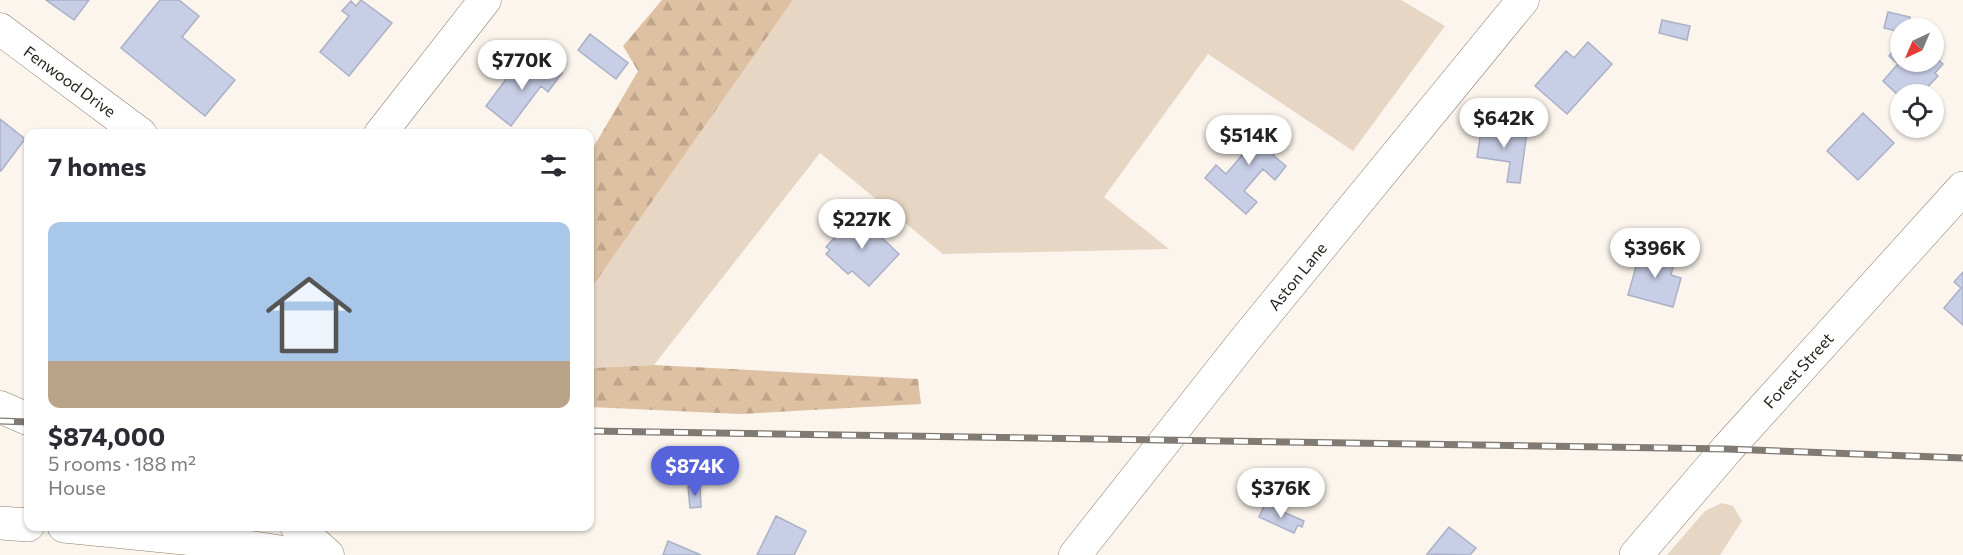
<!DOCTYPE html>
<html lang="en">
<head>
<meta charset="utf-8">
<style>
  :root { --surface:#fff; --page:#f7f7f7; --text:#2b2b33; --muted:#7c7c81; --line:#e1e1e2; --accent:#5663da }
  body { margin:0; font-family:Commissioner,sans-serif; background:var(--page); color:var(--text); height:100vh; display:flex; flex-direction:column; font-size:22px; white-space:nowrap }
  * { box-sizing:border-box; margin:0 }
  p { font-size:20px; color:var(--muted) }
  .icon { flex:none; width:33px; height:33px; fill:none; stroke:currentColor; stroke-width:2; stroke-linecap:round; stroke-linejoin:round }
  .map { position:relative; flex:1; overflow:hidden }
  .details { position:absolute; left:24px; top:129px; width:570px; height:402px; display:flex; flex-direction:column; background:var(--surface); border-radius:12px; box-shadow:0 2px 4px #0004 }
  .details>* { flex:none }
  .needle { width:39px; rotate:224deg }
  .buttons { position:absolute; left:1890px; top:18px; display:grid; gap:12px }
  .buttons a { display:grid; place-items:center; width:54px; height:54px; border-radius:50%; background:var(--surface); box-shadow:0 2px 4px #0004; font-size:30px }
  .price { position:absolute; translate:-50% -51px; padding:0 14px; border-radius:21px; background:#fff; color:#222; font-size:20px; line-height:39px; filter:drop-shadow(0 2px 3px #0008) }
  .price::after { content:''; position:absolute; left:50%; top:36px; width:18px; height:14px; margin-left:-9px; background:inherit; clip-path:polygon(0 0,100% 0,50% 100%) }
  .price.on { background:var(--accent); color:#fff }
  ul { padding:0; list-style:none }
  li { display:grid; align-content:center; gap:12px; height:318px; padding:0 24px }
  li+li { border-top:2px solid var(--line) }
  li span { display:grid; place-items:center; height:186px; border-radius:12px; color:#555 }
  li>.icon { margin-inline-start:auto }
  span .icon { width:108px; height:108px; fill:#fffc; stroke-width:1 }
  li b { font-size:26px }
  h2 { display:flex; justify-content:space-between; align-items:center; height:72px; padding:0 24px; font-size:26px }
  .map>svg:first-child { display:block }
  .green { fill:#e7d6c3 }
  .forest { fill:url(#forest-firs) }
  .building { fill:#c8cee5; stroke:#aab0c6; stroke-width:1.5 }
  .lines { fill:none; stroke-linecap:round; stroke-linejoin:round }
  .minor-casing { stroke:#8f7e6d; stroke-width:33 }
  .secondary-casing { stroke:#8f7e6d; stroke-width:34 }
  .minor { stroke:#fff; stroke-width:32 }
  .secondary { stroke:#fff; stroke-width:33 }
  .rail-casing { stroke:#817a73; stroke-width:7 }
  .rail { stroke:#fff; stroke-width:4.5; stroke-dasharray:14; stroke-linecap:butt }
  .labels { text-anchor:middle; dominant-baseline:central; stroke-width:4.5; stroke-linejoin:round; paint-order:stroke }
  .street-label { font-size:16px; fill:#241e17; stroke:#fff }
</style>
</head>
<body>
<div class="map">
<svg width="1963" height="555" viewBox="0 0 1963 555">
  <defs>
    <pattern id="forest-firs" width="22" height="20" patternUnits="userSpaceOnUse" patternTransform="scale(1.5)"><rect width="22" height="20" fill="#ddc1a2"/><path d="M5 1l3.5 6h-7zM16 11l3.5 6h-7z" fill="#bea58b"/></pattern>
  </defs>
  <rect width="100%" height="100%" fill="#fcf5ed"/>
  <path class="green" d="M 793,0 L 1401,0 L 1445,26 L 1353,151 L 1208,54 L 1104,197 L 1169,249 L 943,254 L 820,153 L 654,365 L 590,368 L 590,290 Z
    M 1722,503 L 1733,506 L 1742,521 L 1720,555 L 1667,555 L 1705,511 Z"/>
  <path class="forest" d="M 662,0 L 793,0 L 590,290 L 590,153 L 638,71 L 623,46 Z
    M 654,365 L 918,379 L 921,404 L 740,414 L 590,407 L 590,368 Z"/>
  <path class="building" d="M 46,0 L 89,0 L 74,20 Z
    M 160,0 L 179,0 L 199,16 L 182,37 L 235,80 L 205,116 L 121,48 Z
    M 361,0 L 392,23 L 349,76 L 320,52 L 349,16 L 342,11 L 351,1 L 356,6 Z
    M 1888,12 L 1910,17 L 1908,28 L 1900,28 L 1900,32 L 1884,28 Z
    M 1662,20 L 1690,26 L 1687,40 L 1659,33 Z
    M 590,34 L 628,63 L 616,79 L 578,50 Z
    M 1588,42 L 1612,64 L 1567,114 L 1535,86 L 1566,51 L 1574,58 Z
    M 1900,43 L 1900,62 L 1934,62 L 1934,56 L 1943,64 L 1935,73 L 1938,76 L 1921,94 L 1900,94 L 1900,97 L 1883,81 L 1898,64 L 1889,56 Z
    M 543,59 L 562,73 L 548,92 L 541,86 L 511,126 L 486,106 L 515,67 L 529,77 Z
    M 1863,113 L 1894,143 L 1858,180 L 1827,151 Z
    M 1255,117 L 1284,142 L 1273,155 L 1286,166 L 1275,180 L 1263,169 L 1244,191 L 1257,202 L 1246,214 L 1205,178 L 1216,165 L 1226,174 L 1255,140 L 1244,130 Z
    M 0,119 L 25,139 L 1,171 L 0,171 Z
    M 1482,125 L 1527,132 L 1520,183 L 1507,182 L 1510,162 L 1477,157 Z
    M 858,213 L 873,227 L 876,224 L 885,232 L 881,237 L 899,254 L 869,286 L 852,271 L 848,274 L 826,254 L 830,250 L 826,247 Z
    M 1641,249 L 1675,258 L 1671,275 L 1681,278 L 1673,307 L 1628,295 Z
    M 1963,272 L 1963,325 L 1944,308 L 1961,288 L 1954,282 Z
    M 688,487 L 700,487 L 701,507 L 690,508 Z
    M 1265,504 L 1304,521 L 1302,527 L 1298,525 L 1294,533 L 1259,517 Z
    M 776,516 L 806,531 L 794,555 L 757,555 Z
    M 1449,527 L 1476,548 L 1470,555 L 1427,554 Z
    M 668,541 L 701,555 L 663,555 Z"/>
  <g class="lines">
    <g class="minor-casing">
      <path id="minor" d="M 0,29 L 141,134
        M 380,134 L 485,0
        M 0,407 L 28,419
        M 296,526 L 328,555
        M 1075,555 L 1244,341 L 1523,0"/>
    </g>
    <g class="secondary-casing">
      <path id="secondary" d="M 0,523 L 28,525
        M 64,526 L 203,540 L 298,555
        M 1636,555 L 1727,449 L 1963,188"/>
    </g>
    <use href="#minor" class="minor"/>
    <use href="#secondary" class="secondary"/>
    <g class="rail-casing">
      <path id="rail" d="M 0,421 L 28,422
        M 590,431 L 1727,449 L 1963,458"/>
    </g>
    <use href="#rail" class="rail"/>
  </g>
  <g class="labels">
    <g class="street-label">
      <text transform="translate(70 81) rotate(36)">Fenwood Drive</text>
      <text transform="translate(1297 276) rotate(-51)">Aston Lane</text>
      <text transform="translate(1798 370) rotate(-48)">Forest Street</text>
    </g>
  </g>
</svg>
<div class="buttons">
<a><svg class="needle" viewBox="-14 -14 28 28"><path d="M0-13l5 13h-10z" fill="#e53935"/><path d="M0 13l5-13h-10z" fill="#7c7c81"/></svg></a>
<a><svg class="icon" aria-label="locate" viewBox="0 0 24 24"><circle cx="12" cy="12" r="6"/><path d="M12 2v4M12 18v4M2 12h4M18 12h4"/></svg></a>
</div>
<b class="price" style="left:522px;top:91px">$770K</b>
<b class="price" style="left:1504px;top:149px">$642K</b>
<b class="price" style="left:1249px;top:166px">$514K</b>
<b class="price" style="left:862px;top:250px">$227K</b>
<b class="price" style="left:1655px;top:279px">$396K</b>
<b class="price on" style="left:695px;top:497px">$874K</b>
<b class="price" style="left:1281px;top:519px">$376K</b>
<section class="details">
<h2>7 homes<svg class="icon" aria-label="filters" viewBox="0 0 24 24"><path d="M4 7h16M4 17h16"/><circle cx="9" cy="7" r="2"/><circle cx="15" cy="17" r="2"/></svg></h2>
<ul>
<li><span style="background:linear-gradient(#a9c7e8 75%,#b9a48a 0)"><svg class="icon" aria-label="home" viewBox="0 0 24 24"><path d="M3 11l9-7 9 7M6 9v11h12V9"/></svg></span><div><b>$874,000</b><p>5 rooms · 188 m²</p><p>House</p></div></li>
</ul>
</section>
</div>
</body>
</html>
